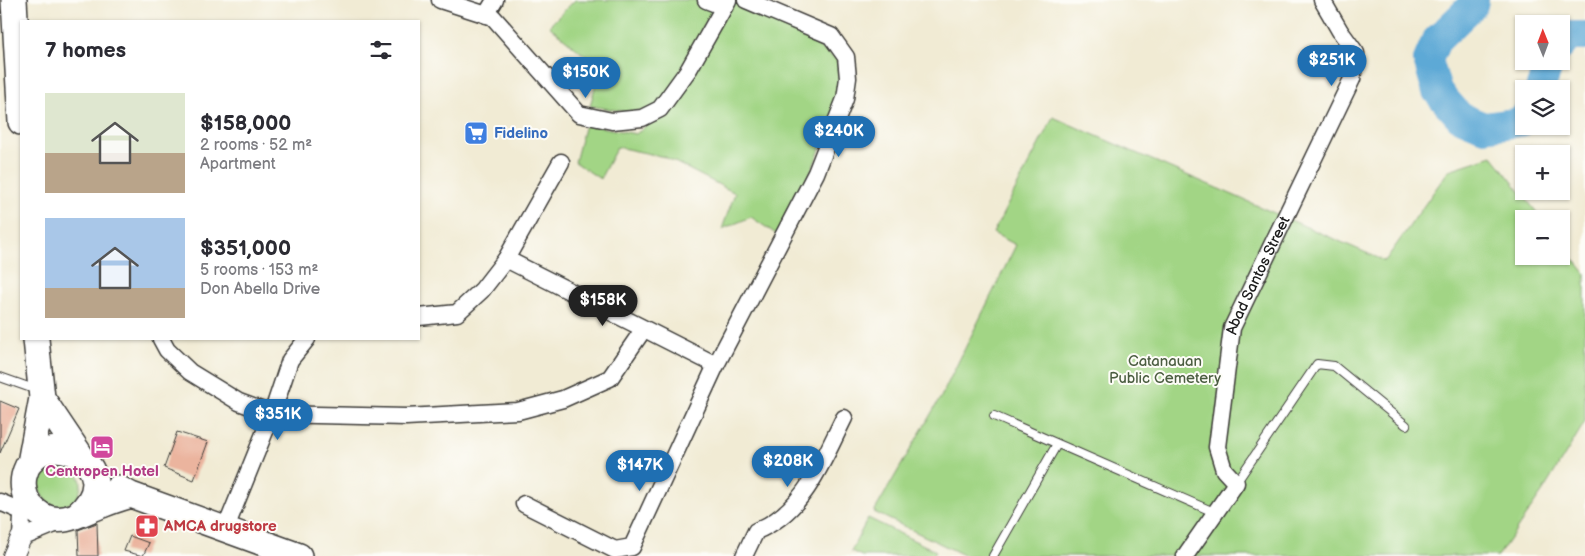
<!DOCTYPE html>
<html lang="en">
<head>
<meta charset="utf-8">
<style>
  :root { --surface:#fff; --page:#f7f7f7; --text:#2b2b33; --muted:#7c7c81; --accent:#1f6fb2 }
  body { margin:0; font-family:"Balsamiq Sans",sans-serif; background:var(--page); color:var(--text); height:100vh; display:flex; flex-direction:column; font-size:19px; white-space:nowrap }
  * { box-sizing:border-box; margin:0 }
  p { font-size:16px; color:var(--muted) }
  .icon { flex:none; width:28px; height:28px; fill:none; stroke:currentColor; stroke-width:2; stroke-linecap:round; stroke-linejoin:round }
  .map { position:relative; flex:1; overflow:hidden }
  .sheet { position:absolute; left:20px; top:20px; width:400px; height:320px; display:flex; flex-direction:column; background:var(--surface); border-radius:0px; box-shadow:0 1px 4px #0004 }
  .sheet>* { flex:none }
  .needle { width:32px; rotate:359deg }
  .controls { position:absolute; left:1515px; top:15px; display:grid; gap:10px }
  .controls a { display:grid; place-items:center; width:55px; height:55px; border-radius:0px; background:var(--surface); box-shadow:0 1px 4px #0004; font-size:25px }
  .price { position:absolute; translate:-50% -42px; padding:0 11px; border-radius:18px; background:var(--accent); color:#fff; font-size:16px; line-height:32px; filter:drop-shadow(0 1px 2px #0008) }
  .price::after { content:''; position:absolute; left:50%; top:30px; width:15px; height:11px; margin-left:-8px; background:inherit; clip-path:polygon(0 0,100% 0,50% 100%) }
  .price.current { background:#222; color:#fff }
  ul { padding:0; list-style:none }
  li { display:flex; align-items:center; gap:15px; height:125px; padding:0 25px }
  li span { display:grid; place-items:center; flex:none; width:140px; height:100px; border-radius:0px; color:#555 }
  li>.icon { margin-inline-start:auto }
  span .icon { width:60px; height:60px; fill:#fffc; stroke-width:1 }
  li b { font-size:21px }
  h2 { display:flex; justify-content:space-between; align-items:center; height:60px; padding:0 25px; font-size:21px }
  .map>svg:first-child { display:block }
  .green { fill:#a2d585; stroke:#5f7850 }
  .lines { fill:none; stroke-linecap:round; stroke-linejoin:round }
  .river { stroke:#5da9d6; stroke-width:30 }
  .building { fill:#ebb49e }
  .service-casing { stroke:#3c3b38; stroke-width:10 }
  .minor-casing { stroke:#3c3b38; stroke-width:19 }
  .tertiary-casing { stroke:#3c3b38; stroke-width:22 }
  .primary-casing { stroke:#3c3b38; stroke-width:28 }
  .service { stroke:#fff; stroke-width:8 }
  .minor { stroke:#fff; stroke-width:16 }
  .tertiary { stroke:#fff; stroke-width:20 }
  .primary { stroke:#fff; stroke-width:25 }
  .labels { text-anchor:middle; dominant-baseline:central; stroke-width:4; stroke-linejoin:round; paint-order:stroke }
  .shop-label { font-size:15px; font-weight:bold; fill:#366cbe; stroke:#fdfcf7; text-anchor:start }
  .street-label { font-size:15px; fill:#1c1c1c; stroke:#fdfcf7 }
  .park-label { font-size:15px; fill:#4b5d41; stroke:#fdfcf7 }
  .hotel-label { font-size:15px; font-weight:bold; fill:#b23c85; stroke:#fdfcf7 }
  .health-label { font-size:15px; font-weight:bold; fill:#be3a42; stroke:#fdfcf7; text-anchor:start }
</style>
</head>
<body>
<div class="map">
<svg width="1585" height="556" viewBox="0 0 1585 556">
  <rect width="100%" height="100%" fill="#fdfcf7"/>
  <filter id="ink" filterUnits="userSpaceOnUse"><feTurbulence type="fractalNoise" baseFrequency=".02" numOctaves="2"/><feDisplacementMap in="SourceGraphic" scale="10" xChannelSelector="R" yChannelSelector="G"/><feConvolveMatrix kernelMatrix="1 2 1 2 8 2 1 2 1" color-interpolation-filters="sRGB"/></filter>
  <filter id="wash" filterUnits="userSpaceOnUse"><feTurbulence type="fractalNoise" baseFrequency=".0096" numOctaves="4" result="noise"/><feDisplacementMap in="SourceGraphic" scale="20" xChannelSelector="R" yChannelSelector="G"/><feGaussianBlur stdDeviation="1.12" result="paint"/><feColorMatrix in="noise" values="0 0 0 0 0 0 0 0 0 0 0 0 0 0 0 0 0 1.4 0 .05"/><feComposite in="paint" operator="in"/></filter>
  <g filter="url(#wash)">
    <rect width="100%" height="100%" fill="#f1ebd4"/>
    <path class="green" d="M 575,0 L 718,0 L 660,109 L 628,112 L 590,106 L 600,68 L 549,26 Z
      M 733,1 L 790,27 L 838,60 L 839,101 L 811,172 L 779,236 L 751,217 L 722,229 L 735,193 L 665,157 L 617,147 L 600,179 L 575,162 L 585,124 L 636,134 L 675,102 Z
      M 1053,117 L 1385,261 L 1449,170 L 1492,156 L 1542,219 L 1524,219 L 1524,256 L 1561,256 L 1561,243 L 1585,273 L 1585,422 L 1543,491 L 1498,556 L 966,556 L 874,512 L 942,395 L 1016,245 L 993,233 Z
      M39 485a21 21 0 1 1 42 0a21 21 0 1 1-42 0Z
      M 868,518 L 936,551 L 933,556 L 862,556 L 851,551 Z"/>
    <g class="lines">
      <path class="river" d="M 1474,0 L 1473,5 L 1436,41 L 1428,60 L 1437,91 L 1460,117 L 1484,127 L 1521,122 L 1524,117
        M 1561,46 L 1569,36 L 1585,36
        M 1540,89 L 1550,61"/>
    </g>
    <g id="blocks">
      <path class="building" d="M 0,401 L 19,409 L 0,453 Z
        M 177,432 L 208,442 L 194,480 L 164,468 Z
        M 97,523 L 98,556 L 79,556 L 78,530 Z
        M 130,536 L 149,543 L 143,556 L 124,551 Z"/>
    </g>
  </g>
  <g filter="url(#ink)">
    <use href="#blocks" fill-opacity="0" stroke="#3c3b38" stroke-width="1"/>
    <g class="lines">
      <g class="service-casing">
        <path id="service" d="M 0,377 L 37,390
          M 994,416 L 1216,513
          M 1236,483 L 1317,364 L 1334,366 L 1406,425
          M 993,556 L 1057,444"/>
      </g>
      <g class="minor-casing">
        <g id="minor">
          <path d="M 440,0 L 493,17 L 579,114 L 612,121 L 642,118 L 660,109 L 689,69 L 728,0"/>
          <path d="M 706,0 L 724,7"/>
          <path d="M 486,15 L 495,0"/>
          <path d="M 506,259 L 716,365"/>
          <path d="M 419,317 L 457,313 L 482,290 L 506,259 L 561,162"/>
          <path d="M 161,339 L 167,350 L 190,372 L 239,402 L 272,414 L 406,417 L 518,411 L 563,399 L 610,378 L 643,330"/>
          <path d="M 23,493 L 21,538 L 62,521"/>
          <path d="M 0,502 L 21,511"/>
          <path d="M 524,504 L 615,550 L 632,547 L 716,365 L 816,173 L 845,99 L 848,78 L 846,57 L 831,36 L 746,0"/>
          <path d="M 225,530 L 272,414 L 290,360 L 307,339"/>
          <path d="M 744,556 L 756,531 C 804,512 822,462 844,418"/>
          <path id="s1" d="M 1185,556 L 1236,483 L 1224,470 L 1217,447 L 1232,328 L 1352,79 L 1356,53 L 1340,31 L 1322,0"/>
        </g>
      </g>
      <g class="tertiary-casing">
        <path id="tertiary" d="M 13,556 L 21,538"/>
      </g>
      <g class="primary-casing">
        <path id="primary" d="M 14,0 L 21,122
          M 42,398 L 81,456
          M 30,463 L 42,398 L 36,339
          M 118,488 L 131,495 L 299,556
          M 77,515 C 134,466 38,418 24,476 C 22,485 24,497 30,505 C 53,532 76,515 102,505 C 111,501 121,498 131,495"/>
      </g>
      <use href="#service" class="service"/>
      <use href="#minor" class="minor"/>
      <use href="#tertiary" class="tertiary"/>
      <use href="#primary" class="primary"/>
    </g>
  </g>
  <defs>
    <g id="supermarket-square" transform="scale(1.25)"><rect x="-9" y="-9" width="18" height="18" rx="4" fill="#3f7fe0" stroke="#fdfcf7"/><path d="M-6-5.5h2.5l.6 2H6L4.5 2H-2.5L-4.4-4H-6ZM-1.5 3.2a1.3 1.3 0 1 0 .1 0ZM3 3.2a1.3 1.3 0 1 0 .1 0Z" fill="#fff"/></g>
    <g id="hotel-square" transform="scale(1.25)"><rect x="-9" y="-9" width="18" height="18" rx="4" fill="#d1479c" stroke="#fdfcf7"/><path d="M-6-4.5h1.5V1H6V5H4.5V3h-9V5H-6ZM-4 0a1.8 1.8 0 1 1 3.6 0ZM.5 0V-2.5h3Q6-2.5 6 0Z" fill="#fff"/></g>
    <g id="pharmacy-square" transform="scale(1.25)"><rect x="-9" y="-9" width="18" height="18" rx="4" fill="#e0444e" stroke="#fdfcf7"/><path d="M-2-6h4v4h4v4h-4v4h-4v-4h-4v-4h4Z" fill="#fff"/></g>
  </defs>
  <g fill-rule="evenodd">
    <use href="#supermarket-square" x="476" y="133"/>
    <use href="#hotel-square" x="102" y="447"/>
    <use href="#pharmacy-square" x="147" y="526"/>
  </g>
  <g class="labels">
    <g class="shop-label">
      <text x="494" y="133">Fidelino</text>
    </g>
    <g class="street-label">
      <text stroke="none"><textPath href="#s1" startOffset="309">Abad Santos Street</textPath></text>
    </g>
    <g class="park-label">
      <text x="1165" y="361">Catanauan<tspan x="1165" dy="17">Public Cemetery</tspan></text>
    </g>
    <g class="hotel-label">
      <text x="102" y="471">Centropen Hotel</text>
    </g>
    <g class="health-label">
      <text x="164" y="526">AMCA drugstore</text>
    </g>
  </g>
</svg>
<div class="controls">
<a><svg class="needle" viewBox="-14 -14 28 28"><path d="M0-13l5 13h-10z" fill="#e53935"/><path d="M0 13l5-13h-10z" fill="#7c7c81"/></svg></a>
<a><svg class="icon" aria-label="layers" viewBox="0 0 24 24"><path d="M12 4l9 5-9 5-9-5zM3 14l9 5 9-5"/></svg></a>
<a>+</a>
<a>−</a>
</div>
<b class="price" style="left:1332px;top:87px">$251K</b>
<b class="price" style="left:586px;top:99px">$150K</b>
<b class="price" style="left:839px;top:158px">$240K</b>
<b class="price current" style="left:603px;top:327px">$158K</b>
<b class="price" style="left:278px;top:441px">$351K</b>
<b class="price" style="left:788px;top:488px">$208K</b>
<b class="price" style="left:640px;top:492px">$147K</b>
<section class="sheet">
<h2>7 homes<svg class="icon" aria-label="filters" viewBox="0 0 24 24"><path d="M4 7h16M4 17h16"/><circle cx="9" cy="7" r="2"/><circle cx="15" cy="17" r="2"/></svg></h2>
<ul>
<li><span style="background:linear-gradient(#dfe7d0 60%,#b9a48a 0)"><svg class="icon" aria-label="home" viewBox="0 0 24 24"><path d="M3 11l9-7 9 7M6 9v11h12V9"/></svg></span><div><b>$158,000</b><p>2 rooms · 52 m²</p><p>Apartment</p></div></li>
<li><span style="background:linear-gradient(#a9c7e8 70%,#b9a48a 0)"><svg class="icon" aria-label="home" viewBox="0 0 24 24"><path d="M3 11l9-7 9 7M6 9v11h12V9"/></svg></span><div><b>$351,000</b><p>5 rooms · 153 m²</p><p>Don Abella Drive</p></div></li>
</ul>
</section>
</div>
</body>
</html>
